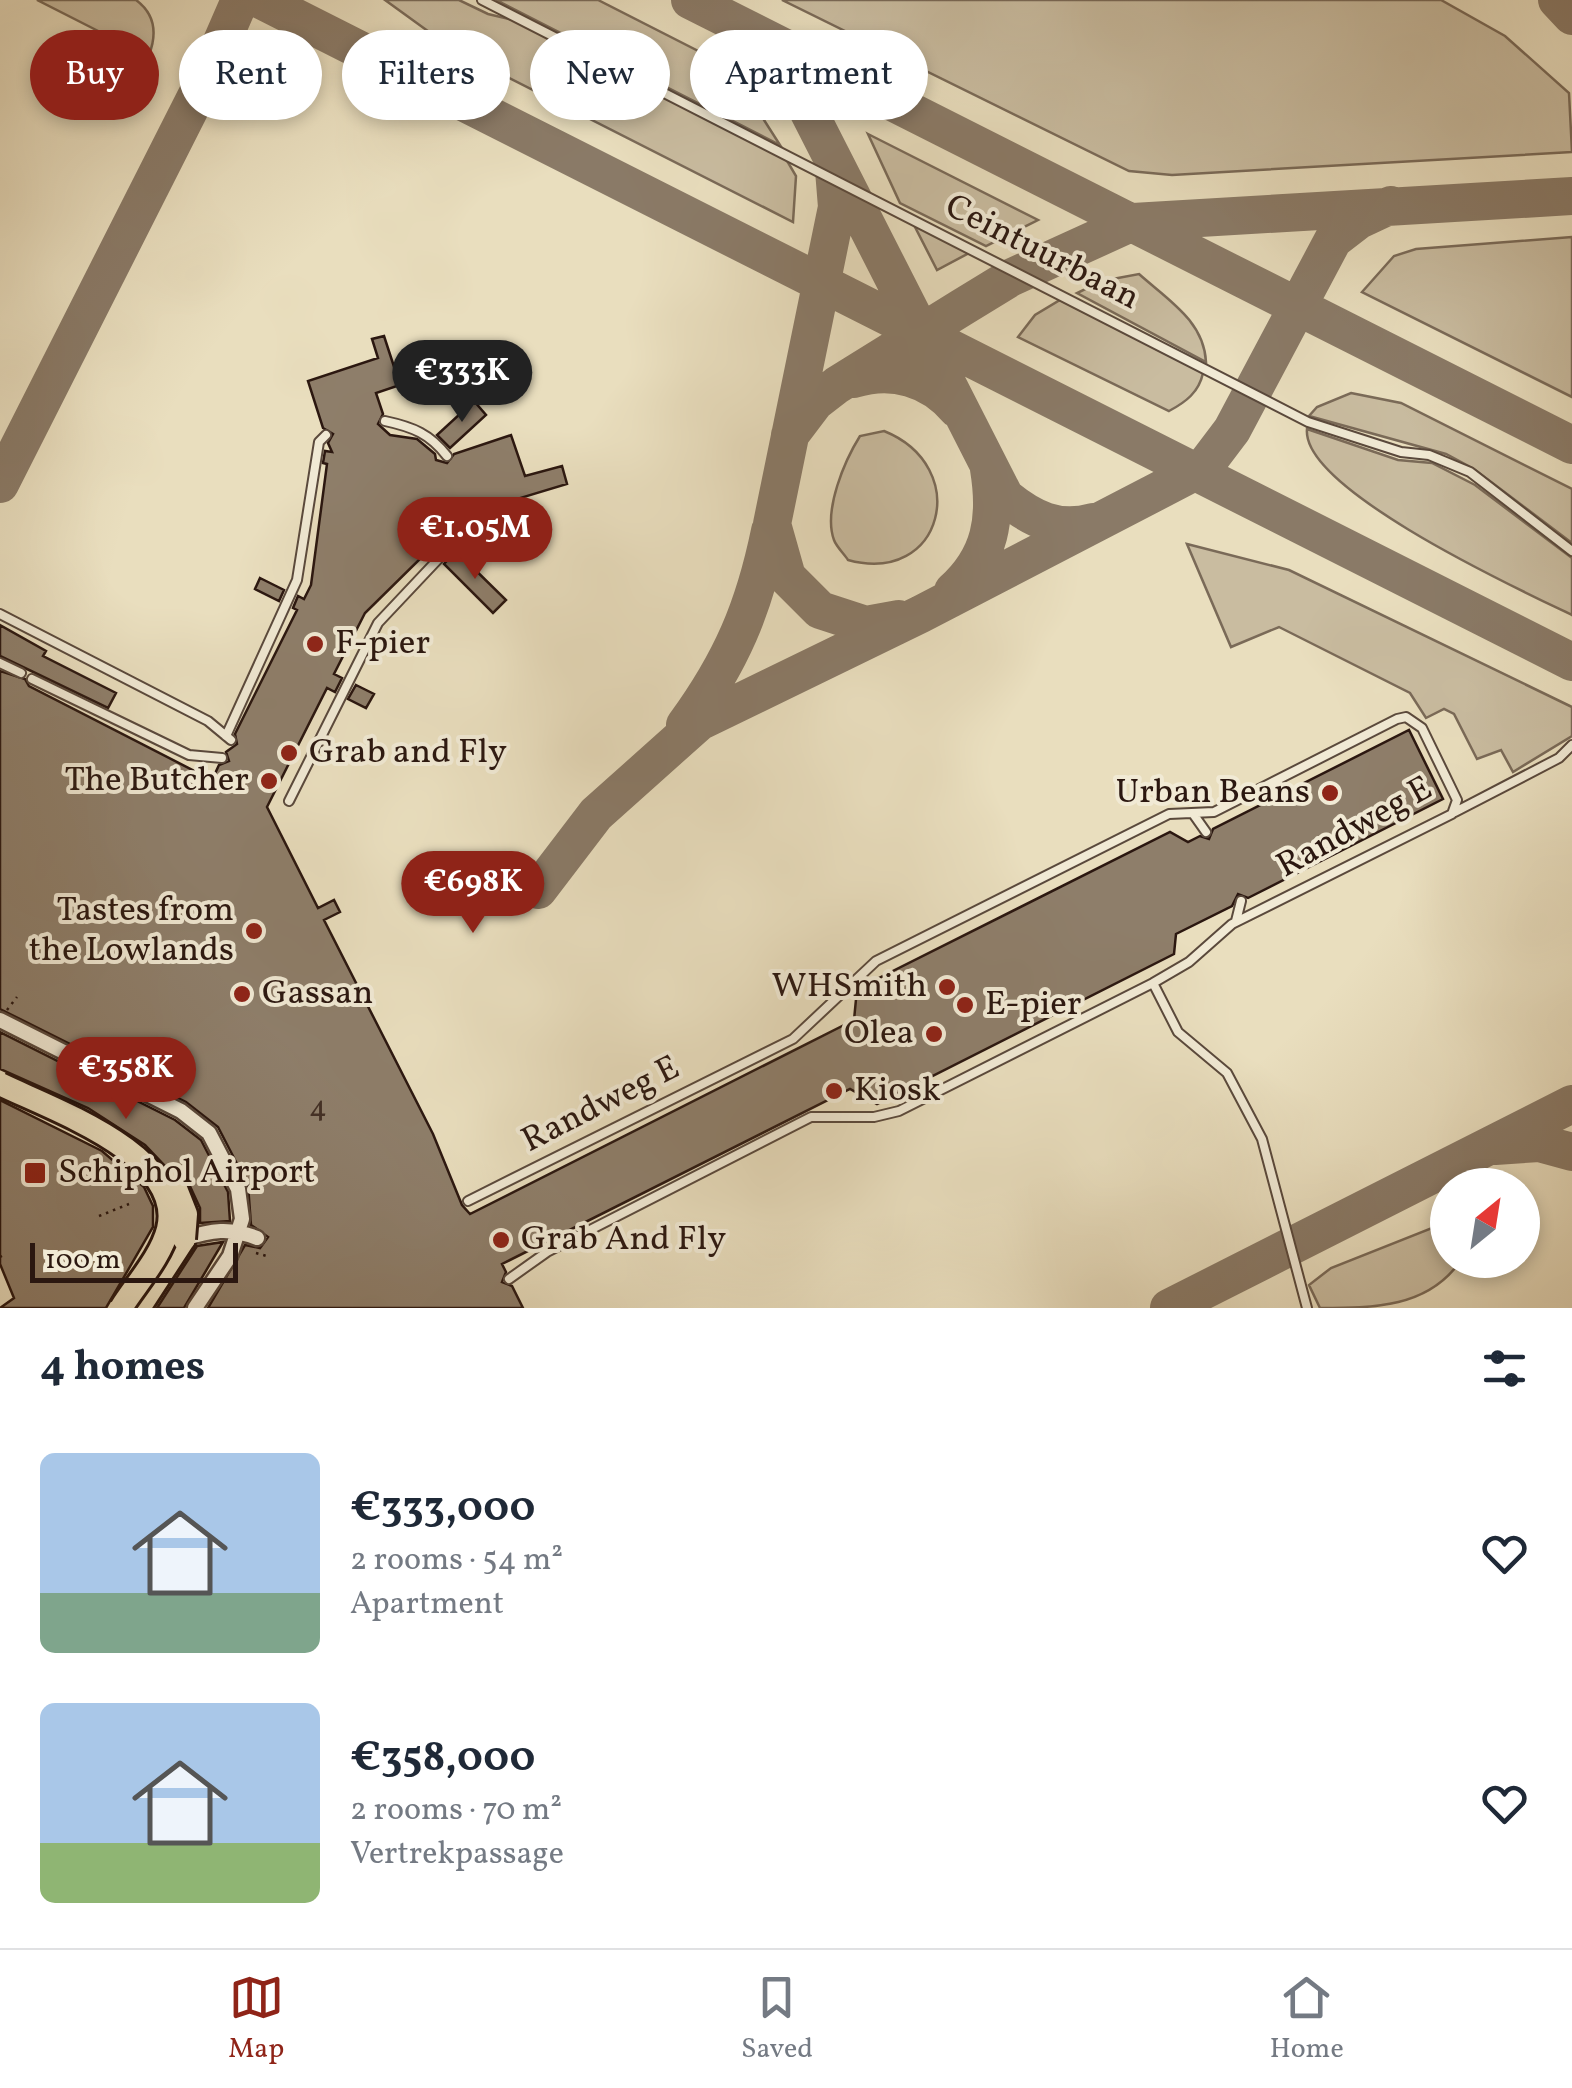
<!DOCTYPE html>
<html lang="en">
<head>
<meta charset="utf-8">
<style>
  :root { --surface:#fff; --page:#f6f6f7; --text:#1f2937; --muted:#747a83; --line:#e0e1e3; --accent:#8f2418 }
  body { margin:0; font-family:Vollkorn,serif; background:var(--page); color:var(--text); height:100vh; display:flex; flex-direction:column; font-size:38px; white-space:nowrap }
  * { box-sizing:border-box; margin:0 }
  p { font-size:32px; color:var(--muted) }
  .icon { flex:none; width:55px; height:55px; fill:none; stroke:currentColor; stroke-width:2; stroke-linecap:round; stroke-linejoin:round }
  .map { position:relative; height:1308px; overflow:hidden }
  .details { display:flex; flex-direction:column; background:var(--surface); flex:1 }
  .details>* { flex:none }
  .guide { position:absolute; left:30px; top:30px; width:1000px; height:90px; display:flex; gap:20px }
  .needle { width:65px; rotate:30deg }
  .tools { position:absolute; left:1430px; top:1168px; display:grid; gap:20px }
  .tools a { display:grid; place-items:center; width:110px; height:110px; border-radius:50%; background:var(--surface); box-shadow:0 5px 15px #0003; font-size:50px }
  .scale { position:absolute; left:30px; bottom:25px; width:208px; box-sizing:border-box; padding-left:10px; border:5px solid #2b1710; border-top:0; font-size:28px; line-height:35px; white-space:nowrap; color:#2b1710; -webkit-text-stroke:8px #f1ead5; paint-order:stroke }
  .price { position:absolute; translate:-50% -85px; padding:0 22px; border-radius:35px; background:var(--accent); color:#fff; font-size:32px; line-height:65px; filter:drop-shadow(0 2px 5px #0008) }
  .price::after { content:''; position:absolute; left:50%; top:60px; width:30px; height:22px; margin-left:-15px; background:inherit; clip-path:polygon(0 0,100% 0,50% 100%) }
  .price.current { background:#222; color:#fff }
  ul { padding:0; list-style:none }
  li { display:flex; align-items:center; gap:30px; height:250px; padding:0 40px }
  li span { display:grid; place-items:center; flex:none; width:280px; height:200px; border-radius:15px; color:#555 }
  li>.icon { margin-inline-start:auto }
  span .icon { width:120px; height:120px; fill:#fffc; stroke-width:1 }
  li b { font-size:42px }
  h2 { display:flex; justify-content:space-between; align-items:center; height:120px; padding:0 40px; font-size:42px }
  .chip { padding:0 35px; border-radius:45px; background:var(--surface); box-shadow:0 5px 15px #0003; font-size:35px; line-height:90px }
  .chip.current { background:var(--accent); color:#fff }
  .tab-bar { display:flex; justify-content:space-around; align-items:center; height:140px; border-top:2px solid var(--line); background:var(--surface); font-size:28px; color:var(--muted) }
  .tab-bar a { display:grid; justify-items:center; gap:5px }
  .tab-bar .current { color:var(--accent) }
  .map>svg:first-child { display:block }
  .green { fill:#c9bca0; stroke:#7a6a58; stroke-width:2.5 }
  .lines { fill:none; stroke-linecap:round; stroke-linejoin:round }
  .taxiway { stroke:#8a7a67; stroke-width:38 }
  .building { fill:#8e7e6a; stroke:#2b1710; stroke-width:2.5 }
  .service-casing { stroke:#5a493c; stroke-width:12 }
  .minor-casing { stroke:#5a493c; stroke-width:19 }
  .primary-casing { stroke:#2b1710; stroke-width:28 }
  .path { stroke:#2b1710; stroke-width:2.5; stroke-dasharray:2.5 5; stroke-linecap:butt }
  .service { stroke:#f1ead5; stroke-width:8 }
  .minor { stroke:#f1ead5; stroke-width:14 }
  .primary { stroke:#e9debe; stroke-width:22 }
  .primary-bridge-casing { stroke:#2b1710; stroke-width:28; stroke-linecap:butt }
  .primary-bridge { stroke:#e9debe; stroke-width:22 }
  .poi-dot { fill:#8f2418; stroke:#f1ead5; stroke-width:4 }
  .labels { text-anchor:middle; dominant-baseline:central; stroke-width:8; stroke-linejoin:round; paint-order:stroke }
  .number-label { font-size:30px; fill:#443126 }
  .street-label { font-size:35px; fill:#2b1710; stroke:#f1ead5 }
  .poi-label { font-size:35px; fill:#2b1710; stroke:#f1ead5; text-anchor:start }
</style>
</head>
<body>
<div class="map">
<svg width="1572" height="1308" viewBox="0 0 1572 1308">
  <rect width="100%" height="100%" fill="#e9debe"/>
  <filter id="stains"><feTurbulence type="fractalNoise" baseFrequency=".002" numOctaves="4"/><feColorMatrix values="0 0 0 0 .2 0 0 0 0 .09 0 0 0 0 .02 0 0 0 .5 -.17"/></filter>
  <radialGradient id="worn" r=".72"><stop offset=".6" stop-color="#630" stop-opacity="0"/><stop offset="1" stop-color="#630" stop-opacity=".3"/></radialGradient>
  <path class="green" d="M 37,0 L 136,0 C 155,14 157,34 149,55 L 138,60 L 103,43 L 106,35 Z
    M 385,0 L 459,0 L 488,14 L 513,20 L 786,159 L 796,176 L 793,222 L 454,50 Z
    M 496,0 L 598,0 L 710,57 L 739,81 L 780,145 Z
    M 782,0 L 1441,0 L 1505,36 L 1569,93 L 1572,152 L 1172,175 L 1129,171 Z
    M 868,134 L 1038,220 L 986,246 L 900,203 Z
    M 913,223 L 971,252 L 937,270 Z
    M 1572,237 L 1572,397 L 1362,292 L 1394,256 L 1416,249 Z
    M 1139,274 C 1168,300 1204,321 1206,362 L 1077,293 L 1102,281 Z
    M 1060,300 L 1203,373 C 1199,392 1186,402 1169,411 L 1018,337 L 1035,315 Z
    M 1351,393 L 1401,403 L 1572,489 L 1572,543 L 1474,469 L 1446,454 L 1309,416 L 1317,407 Z
    M 1307,429 L 1398,460 L 1432,463 L 1475,485 L 1572,558 L 1572,615 C 1520,590 1301,489 1307,429 Z
    M 884,431 C 973,467 943,586 848,560 C 844,554 836,546 834,540 C 823,510 845,460 860,436 Z
    M 1187,544 L 1289,570 L 1572,707 L 1572,736 L 1513,772 L 1501,750 L 1477,759 L 1454,714 L 1444,709 L 1426,718 L 1410,693 L 1279,627 L 1231,647 Z
    M 1447,1222 L 1448,1260 L 1461,1260 C 1429,1308 1373,1308 1320,1308 L 1309,1285 L 1331,1268 Z"/>
  <g class="lines">
    <path class="taxiway" d="M 261,0 L 1572,662
      M 690,0 L 1572,445
      M 1557,0 L 1572,16
      M 759,43 L 793,81 L 1005,497 C 1032,519 1058,532 1093,522
      M 834,170 L 837,207 L 772,524 L 787,577 L 820,610 L 866,625 L 899,619
      M 854,379 C 892,367 931,378 957,409
      M 790,435 L 815,402 L 837,385 L 961,308 L 1010,278 L 1133,222 L 1572,196
      M 0,484 L 210,69 L 240,0
      M 953,591 C 991,557 997,518 989,469
      M 685,725 C 731,662 754,609 770,531
      M 538,890 L 596,814 L 699,722 L 921,614 L 1204,467 L 1232,430 L 1333,240 L 1359,220 L 1391,205
      M 1495,1146 L 1539,1143 L 1572,1152
      M 1169,1308 L 1572,1104"/>
  </g>
  <path class="building" d="M 384,336 L 400,385 L 376,393 L 383,414 L 378,424 L 390,435 L 417,439 L 435,454 L 436,460 L 447,463 L 454,454 L 511,435 L 525,476 L 562,466 L 567,484 L 484,509 L 472,505 L 470,513 L 442,537 L 445,540 L 433,554 L 429,550 L 365,613 L 334,674 L 342,678 L 335,692 L 327,688 L 267,807 L 318,908 L 334,900 L 340,912 L 324,920 L 433,1134 L 462,1205 L 470,1214 L 854,1020 L 857,989 L 1170,832 L 1188,842 L 1200,836 L 1209,839 L 1213,829 L 1409,730 L 1443,799 L 1248,898 L 1238,894 L 1232,906 L 1176,934 L 1174,954 L 877,1104 L 850,1089 L 502,1264 L 506,1272 L 502,1282 L 512,1286 L 523,1308 L 208,1308 L 245,1245 L 260,1248 L 268,1237 L 251,1225 L 248,1185 L 218,1127 L 186,1102 L 0,1009 L 0,671 L 25,679 L 29,686 L 212,780 L 219,765 L 229,761 L 226,752 L 237,744 L 235,734 L 297,610 L 293,608 L 298,596 L 304,599 L 311,585 L 327,464 L 323,463 L 325,451 L 332,452 L 328,443 L 333,434 L 323,428 L 308,381 L 378,358 L 372,339 Z
    M 474,401 L 486,415 L 450,448 L 437,435 Z
    M 456,551 L 506,600 L 493,613 L 444,564 Z
    M 260,578 L 284,590 L 279,601 L 255,589 Z
    M 0,625 L 46,651 L 43,656 L 116,693 L 108,708 L 0,656 Z
    M 356,685 L 374,694 L 366,708 L 348,699 Z
    M 0,1032 L 175,1120 L 201,1140 L 228,1192 L 230,1221 L 200,1223 L 200,1208 L 182,1169 L 167,1168 L 145,1145 L 88,1108 L 0,1069 Z
    M 0,1100 L 102,1151 L 144,1187 L 153,1206 L 153,1227 L 106,1308 L 0,1308 L 14,1298 L 0,1264 Z
    M 223,1242 L 184,1308 L 157,1308 L 197,1246 Z"/>
  <g class="lines">
    <g class="service-casing">
      <path id="service" d="M 482,0 L 1308,422 L 1401,452 L 1429,455 L 1470,472 L 1572,551
        M 385,421 C 413,427 430,434 447,456
        M 0,614 L 208,721 L 231,740
        M 0,663 L 21,673
        M 32,679 L 189,755 L 222,758
        M 226,736 L 297,580 L 319,442 L 326,435
        M 289,801 L 378,623 L 477,518 L 477,511
        M 1455,812 L 1559,758 L 1572,745
        M 1194,815 L 1206,832
        M 1236,921 L 1241,901
        M 1153,983 L 1178,1032 L 1227,1073 L 1262,1139 L 1307,1308
        M 468,1201 L 793,1039 L 876,961 L 1169,814 L 1214,812 L 1397,719 L 1406,717 L 1422,728 L 1457,800 L 1452,814 L 1232,924 L 1189,962 L 1153,983 L 899,1111 L 874,1117 L 811,1117 L 547,1252 L 509,1279"/>
    </g>
    <g class="minor-casing">
      <path id="minor" d="M 0,1020 L 181,1111 L 209,1133 L 238,1189 L 242,1219 L 230,1256 L 195,1308
        M 184,1239 C 211,1230 230,1227 257,1238"/>
    </g>
    <g class="primary-casing">
      <path id="primary" d="M 139,1308 L 184,1239"/>
    </g>
    <path class="path" d="M 7,1010 L 17,997
      M 103,1056 L 111,1044
      M 76,1098 L 87,1079
      M 84,1178 L 113,1166
      M 99,1216 L 129,1204
      M 256,1253 L 270,1257
      M 0,1257 L 2,1256"/>
    <use href="#service" class="service"/>
    <use href="#minor" class="minor"/>
    <use href="#primary" class="primary"/>
    <g class="primary-bridge-casing">
      <path id="primary-bridge" d="M 0,1084 C 51,1109 186,1155 168,1229 C 161,1257 136,1284 121,1308
        M 173,1181 L 186,1214 L 184,1239"/>
    </g>
    <use href="#primary-bridge" class="primary-bridge"/>
  </g>
  <g class="poi-dot">
    <circle cx="315" cy="644" r="10"/>
    <circle cx="289" cy="753" r="10"/>
    <circle cx="269" cy="781" r="10"/>
    <circle cx="1330" cy="793" r="10"/>
    <circle cx="254" cy="931" r="10"/>
    <circle cx="947" cy="987" r="10"/>
    <circle cx="242" cy="994" r="10"/>
    <circle cx="965" cy="1005" r="10"/>
    <circle cx="934" cy="1034" r="10"/>
    <circle cx="834" cy="1091" r="10"/>
    <rect x="23" y="1161" width="24" height="24" rx="5"/>
    <circle cx="501" cy="1240" r="10"/>
  </g>
  <g class="labels">
    <g class="number-label">
      <text x="318" y="1108">4</text>
    </g>
    <g class="street-label">
      <text transform="translate(1042 253) rotate(27)">Ceintuurbaan</text>
      <text transform="translate(1355 828) rotate(-29)">Randweg E</text>
      <text transform="translate(601 1105) rotate(-27)">Randweg E</text>
    </g>
    <g class="poi-label">
      <text x="335" y="644">F-pier</text>
      <text x="309" y="753">Grab and Fly</text>
      <text x="249" y="781" text-anchor="end">The Butcher</text>
      <text x="1310" y="793" text-anchor="end">Urban Beans</text>
      <text x="234" y="911" text-anchor="end">Tastes from<tspan x="234" dy="40">the Lowlands</tspan></text>
      <text x="927" y="987" text-anchor="end">WHSmith</text>
      <text x="262" y="994">Gassan</text>
      <text x="985" y="1005">E-pier</text>
      <text x="914" y="1034" text-anchor="end">Olea</text>
      <text x="854" y="1091">Kiosk</text>
      <text x="58" y="1173">Schiphol Airport</text>
      <text x="521" y="1240">Grab And Fly</text>
    </g>
  </g>
  <rect width="100%" height="100%" filter="url(#stains)"/>
  <rect width="100%" height="100%" fill="url(#worn)"/>
</svg>
<div class="tools">
<a><svg class="needle" viewBox="-14 -14 28 28"><path d="M0-13l5 13h-10z" fill="#e53935"/><path d="M0 13l5-13h-10z" fill="#747a83"/></svg></a>
</div>
<div class="scale">100 m</div>
<b class="price current" style="left:462px;top:425px">€333K</b>
<b class="price" style="left:475px;top:582px">€1.05M</b>
<b class="price" style="left:473px;top:936px">€698K</b>
<b class="price" style="left:126px;top:1122px">€358K</b>
<div class="guide">
<a class="chip current">Buy</a>
<a class="chip">Rent</a>
<a class="chip">Filters</a>
<a class="chip">New</a>
<a class="chip">Apartment</a>
</div>
</div>
<section class="details">
<h2>4 homes<svg class="icon" aria-label="filters" viewBox="0 0 24 24"><path d="M4 7h16M4 17h16"/><circle cx="9" cy="7" r="2"/><circle cx="15" cy="17" r="2"/></svg></h2>
<ul>
<li><span style="background:linear-gradient(#a9c7e8 70%,#7fa58c 0)"><svg class="icon" aria-label="home" viewBox="0 0 24 24"><path d="M3 11l9-7 9 7M6 9v11h12V9"/></svg></span><div><b>€333,000</b><p>2 rooms · 54 m²</p><p>Apartment</p></div><svg class="icon" aria-label="heart" viewBox="0 0 24 24"><path d="M12 20l-8-8c-3-5 5-10 8-4 3-6 11-1 8 4z"/></svg></li>
<li><span style="background:linear-gradient(#a9c7e8 70%,#8fb573 0)"><svg class="icon" aria-label="home" viewBox="0 0 24 24"><path d="M3 11l9-7 9 7M6 9v11h12V9"/></svg></span><div><b>€358,000</b><p>2 rooms · 70 m²</p><p>Vertrekpassage</p></div><svg class="icon" aria-label="heart" viewBox="0 0 24 24"><path d="M12 20l-8-8c-3-5 5-10 8-4 3-6 11-1 8 4z"/></svg></li>
</ul>
</section>
<nav class="tab-bar">
<a class="current"><svg class="icon" aria-label="map" viewBox="0 0 24 24"><path d="M3 6l6-2 6 2 6-2v14l-6 2-6-2-6 2zM9 4v14M15 6v14"/></svg>Map</a>
<a><svg class="icon" aria-label="saved" viewBox="0 0 24 24"><path d="M7 4h10v16l-5-4-5 4z"/></svg>Saved</a>
<a><svg class="icon" aria-label="home" viewBox="0 0 24 24"><path d="M3 11l9-7 9 7M6 9v11h12V9"/></svg>Home</a>
</nav>
</body>
</html>
